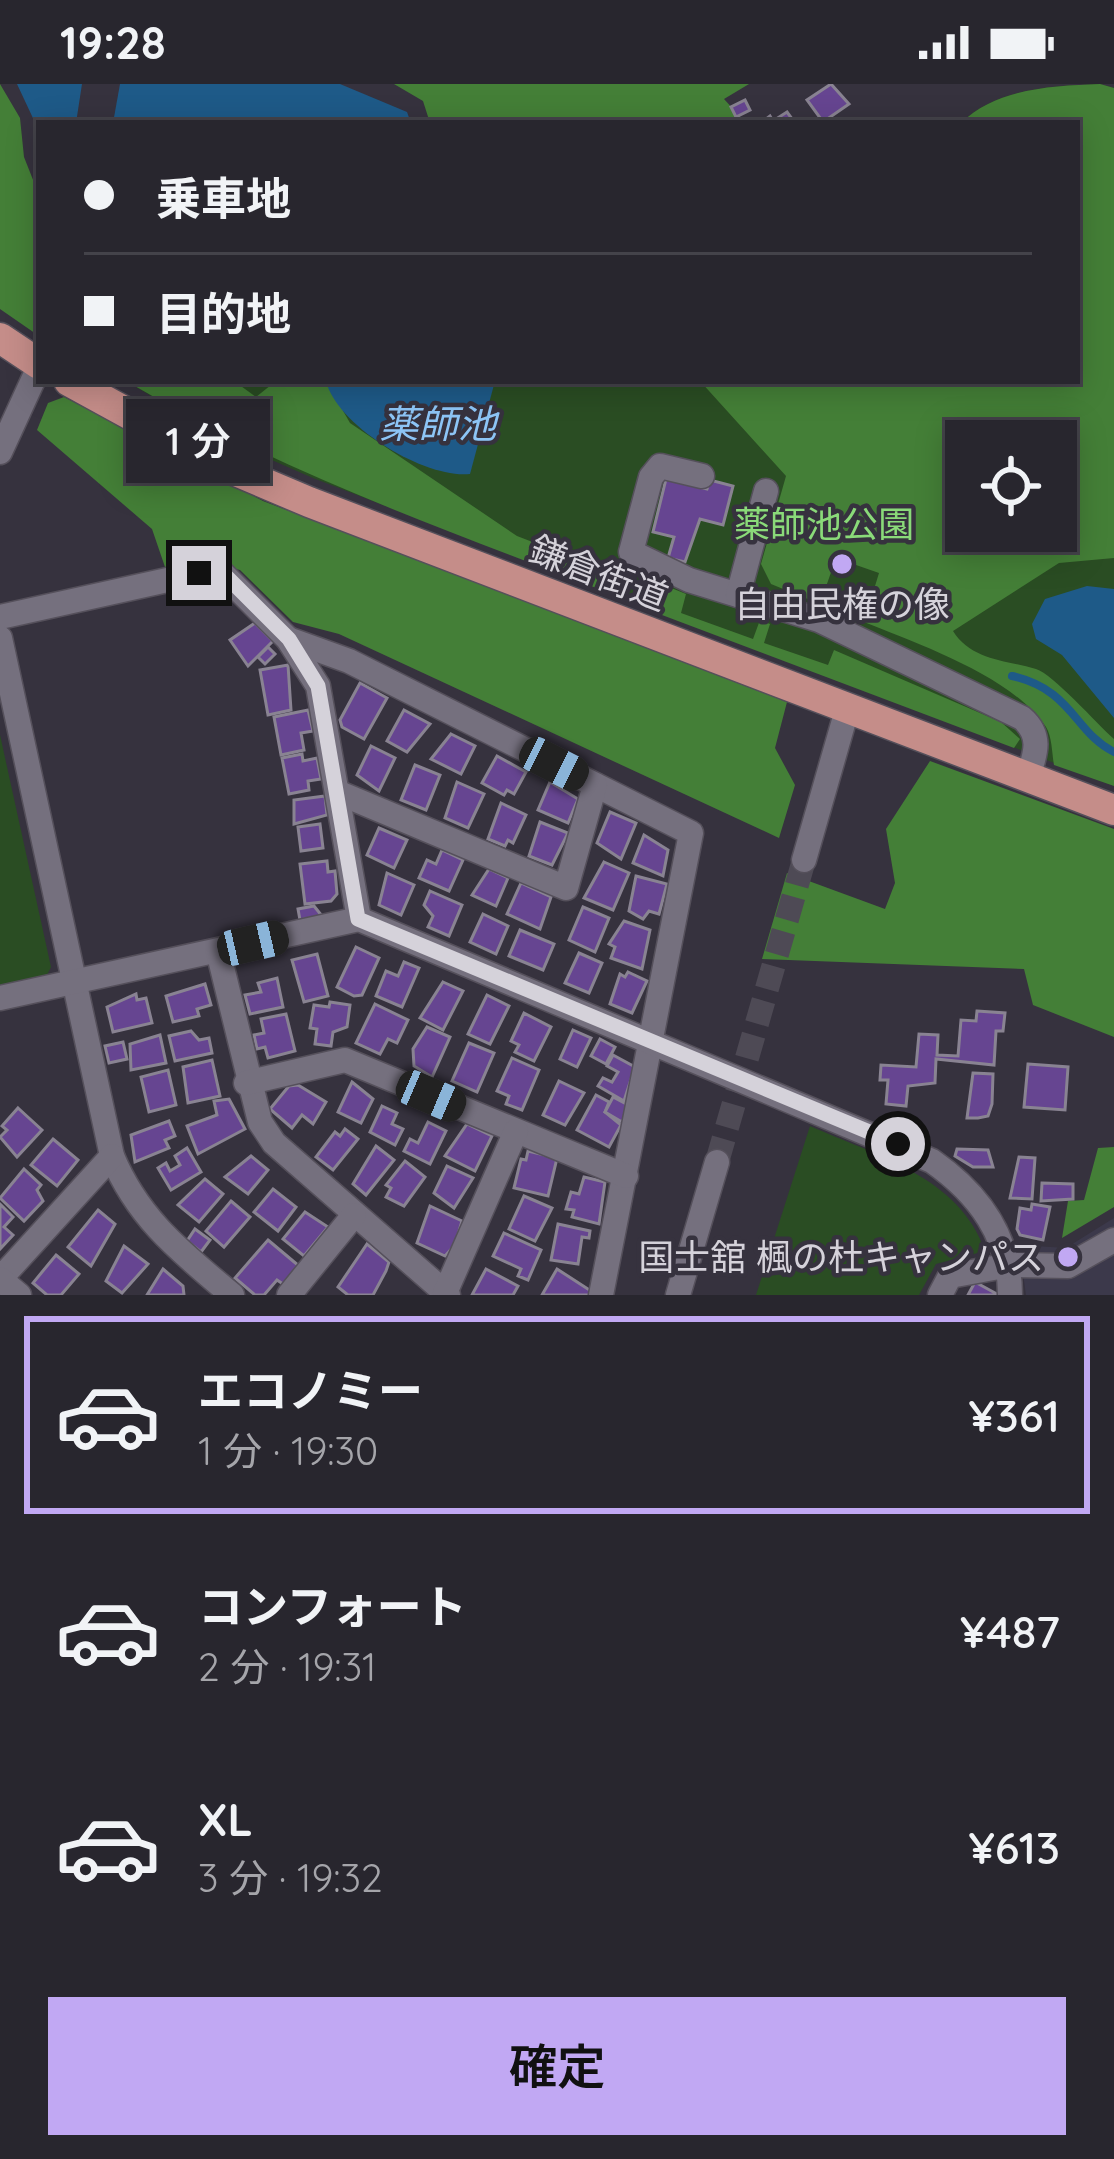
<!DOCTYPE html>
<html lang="ja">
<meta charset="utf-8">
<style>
body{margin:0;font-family:Quicksand,"Noto Sans JP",sans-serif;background:#302e36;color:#f1f3f6;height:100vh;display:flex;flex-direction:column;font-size:45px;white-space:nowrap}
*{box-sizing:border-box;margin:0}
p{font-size:39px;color:#a5a5aa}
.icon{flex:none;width:66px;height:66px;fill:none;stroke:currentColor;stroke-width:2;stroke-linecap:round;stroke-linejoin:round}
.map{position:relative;height:1211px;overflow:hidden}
.panel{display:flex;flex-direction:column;background:#28262e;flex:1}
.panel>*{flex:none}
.guide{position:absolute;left:36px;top:36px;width:1044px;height:264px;border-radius:0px;box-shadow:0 6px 30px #0003,0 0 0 3px #44434a;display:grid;align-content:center;height:264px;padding:0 48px;background:#28262e}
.controls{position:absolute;left:945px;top:336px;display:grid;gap:24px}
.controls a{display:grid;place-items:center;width:132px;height:132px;border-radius:0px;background:#28262e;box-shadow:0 6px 30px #0003,0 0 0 3px #44434a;font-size:60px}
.end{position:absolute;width:54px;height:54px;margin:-27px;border:15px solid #d5d2da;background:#111;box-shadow:0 0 0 6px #111}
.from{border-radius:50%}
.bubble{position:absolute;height:84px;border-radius:0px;background:#28262e;box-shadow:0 6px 30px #0003,0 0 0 3px #44434a;font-size:39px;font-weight:600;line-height:84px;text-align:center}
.car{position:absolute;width:36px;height:72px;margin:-36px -18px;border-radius:15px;box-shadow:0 0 9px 3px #0007;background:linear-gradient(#222 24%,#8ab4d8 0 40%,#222 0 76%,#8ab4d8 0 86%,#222 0)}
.guide b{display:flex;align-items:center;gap:42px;height:114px;font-size:45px}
.guide b+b{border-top:3px solid #44434a}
.guide i{width:30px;height:30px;background:#f1f3f6}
ul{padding:21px 0 0;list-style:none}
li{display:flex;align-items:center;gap:36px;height:198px;margin:0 24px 18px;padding:0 24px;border:6px solid transparent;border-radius:0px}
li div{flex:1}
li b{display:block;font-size:45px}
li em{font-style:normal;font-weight:600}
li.selected{border-color:#c1a8f3}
li>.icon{width:108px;height:108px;stroke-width:1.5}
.action{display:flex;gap:24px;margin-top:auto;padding:24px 48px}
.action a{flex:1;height:138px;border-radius:0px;background:#c1a8f3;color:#111;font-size:48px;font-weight:600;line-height:138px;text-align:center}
.status{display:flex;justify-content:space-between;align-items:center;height:84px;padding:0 60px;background:#28262e;direction:ltr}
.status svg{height:33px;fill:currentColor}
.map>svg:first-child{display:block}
</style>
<div class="status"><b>19:28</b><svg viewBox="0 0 49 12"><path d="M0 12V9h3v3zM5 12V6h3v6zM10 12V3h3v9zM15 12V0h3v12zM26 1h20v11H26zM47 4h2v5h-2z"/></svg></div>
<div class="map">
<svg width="1114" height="1211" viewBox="0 0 1114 1211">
<rect width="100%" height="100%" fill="#36323e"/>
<path fill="#3c394b" d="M1114 1134V1211H1026L1019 1161 1066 1164Z"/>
<g fill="#2a4d23" fill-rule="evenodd">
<path d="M1100 0 1114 4V702L313 394 226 356 126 297H1077V39H961C997 4 1052 2 1100 0ZM966 357H1056V447H966Z"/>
<path d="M0 651 51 883 47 891 0 902Z"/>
<path d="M810 1042C875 1071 960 1093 985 1167L936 1180 919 1211H756Z"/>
</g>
<g fill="#447f37" fill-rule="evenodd">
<path d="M0 0 20 34 24 73 39 111V252L0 225Z"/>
<path d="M394 0H749L724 15 746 39H430L423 17Z"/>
<path d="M1100 0 1114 4V474L1059 479 953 547C971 576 1005 576 1036 585 1053 590 1097 640 1114 655V702L1054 681C1052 670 1052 652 1046 643 1012 592 918 560 864 538L879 489 836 474 820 520 771 500 761 480 786 392 700 297H1077V39H961C997 4 1052 2 1100 0ZM966 357H1056V447H966Z"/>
<path d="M126 297H234L256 313 276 297H326L350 339 517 452 574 474 630 517C457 450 286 391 126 297Z"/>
<path d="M64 313 263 417 787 618 775 664 795 701 779 754 339 550 293 538 240 486 203 478 165 483 152 445 37 346 48 319Z"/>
<path d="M637 490 686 510 681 529 753 555 760 536 770 540 764 559 828 581 834 566 1001 638 1020 655 1014 664 662 531 657 510Z"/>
<path d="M930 677 1114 745V953L1033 921 1024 885 762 875 787 789 885 825 895 799 886 745Z"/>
<path d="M1114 1063V1123L1062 1154 1068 1117 1084 1116 1098 1064Z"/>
</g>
<g fill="#1e5a88">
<path d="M17 0H82L76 39H39V47Z"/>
<path d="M120 0H340L407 28 411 39H113Z"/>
<path d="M326 297H495L470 390C425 395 337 342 326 297Z"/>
<path d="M1087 502 1114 505V634L1062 571 1036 555 1032 540 1045 515Z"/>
</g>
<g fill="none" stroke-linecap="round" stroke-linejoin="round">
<path stroke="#1e5a88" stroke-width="8" d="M1012 592C1073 606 1074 648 1114 668"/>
</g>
<g fill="#664591" stroke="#898392" stroke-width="3">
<path d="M831 0 849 20 823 38 807 16Z"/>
<path d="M745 16 750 26 736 33 731 23Z"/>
<path d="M787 28 795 39H761L770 32 773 37Z"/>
<path d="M666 395 707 405 710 396 733 402 723 441 700 435 685 478 668 474 674 453 653 448Z"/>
<path d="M255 539 273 557 248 582 230 556Z"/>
<path d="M268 563 275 570 265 580 258 573Z"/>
<path d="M288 581 291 626 268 631 260 586Z"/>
<path d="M360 599 387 614 364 655 342 643 340 636Z"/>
<path d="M308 626 313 647 301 649 304 666 281 671 274 633Z"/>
<path d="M404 626 430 640 407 668 387 657Z"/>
<path d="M451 650 475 662 461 690 431 675Z"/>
<path d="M371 662 395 674 379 707 357 691Z"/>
<path d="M302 670 303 677 317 674 321 695 308 697 309 706 289 710 282 674Z"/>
<path d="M497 672 526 688 514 710 507 706 504 711 482 699Z"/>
<path d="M415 681 440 691 426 726 401 716Z"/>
<path d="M457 698 484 710 468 744 445 734Z"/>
<path d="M550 698 578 715 568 739 538 726Z"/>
<path d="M325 712 327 731 294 740V716Z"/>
<path d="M501 719 526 731 513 759 508 756 505 762 488 755Z"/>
<path d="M610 728 636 739 621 775 597 759Z"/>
<path d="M540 738 568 749 552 781 529 772Z"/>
<path d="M320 740 323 764 301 767 298 743Z"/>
<path d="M379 744 407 756 394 784 367 771Z"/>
<path d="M644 751 668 766 663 792 633 779Z"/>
<path d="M442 766 463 776 449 807 419 794 427 776 436 780Z"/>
<path d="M327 777 328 788 335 787 337 810 331 817 305 820 300 780Z"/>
<path d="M604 778 629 789 613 826 584 814Z"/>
<path d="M489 785 508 794 496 822 472 811Z"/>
<path d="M387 789 414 801 401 831 379 821Z"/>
<path d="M636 792 667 800 659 830 649 827 643 835 629 827Z"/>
<path d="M521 799 551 813 540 845 507 830Z"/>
<path d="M430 807 462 821 449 852 428 843 433 832 424 821Z"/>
<path d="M314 822 322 832 300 836 298 825Z"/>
<path d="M583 823 609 834 595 868 569 856Z"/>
<path d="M483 830 508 842 496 870 470 858Z"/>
<path d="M624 837 650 846 642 885 611 874 615 863 609 860Z"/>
<path d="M520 846 554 860 543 886 509 872Z"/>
<path d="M356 863 379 874 362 911 354 912 337 903Z"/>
<path d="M579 869 602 879 589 909 565 899Z"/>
<path d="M317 870 328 912 304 918 292 876Z"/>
<path d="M404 878 419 884 402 923 376 912 386 887 398 892Z"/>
<path d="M628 888 647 897 632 929 610 920 620 890 625 893Z"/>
<path d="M277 894 283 923 250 930 245 911 261 908 258 899Z"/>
<path d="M443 898 463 907 443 946 420 934Z"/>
<path d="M205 900 211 921 197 925 199 932 173 938 166 912Z"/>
<path d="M136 910 137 916 146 914 152 939 113 948 107 923Z"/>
<path d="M487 911 509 922 490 960 468 950Z"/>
<path d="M330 918 350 921 347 943 333 948 331 962 315 960 317 945 310 944 314 921 329 923Z"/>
<path d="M375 920 408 936 397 959 388 955 380 970 356 959Z"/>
<path d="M977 927 1005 929 1003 947H996L994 981 936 975 935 999 908 1002 906 1022 886 1020 888 996H880L881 981 916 983 919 950 938 951 937 971 958 972 961 936 976 937Z"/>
<path d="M524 929 551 943 534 977 515 968 519 961 511 957Z"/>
<path d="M286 930 295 967 268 974 265 963 257 965 254 951 264 949 261 935Z"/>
<path d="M427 943 450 953 432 993 414 982 413 965Z"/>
<path d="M573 946 591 954 577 983 560 975Z"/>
<path d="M191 947 199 956 209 954 212 969 175 977 169 952Z"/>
<path d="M160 951 166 979 131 986 130 960Z"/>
<path d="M600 955 615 963 606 980 591 972Z"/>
<path d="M123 958 127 975 109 979 105 962Z"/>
<path d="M469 959 494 969 477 1008 452 997Z"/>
<path d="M613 971 635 983 624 1017 598 1002 603 994 612 998 618 988 607 982Z"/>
<path d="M512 974 539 986 522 1026 506 1020 509 1012 497 1007Z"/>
<path d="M212 976 220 1012 188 1019 183 983Z"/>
<path d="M1028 980 1068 983 1065 1026 1024 1023Z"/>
<path d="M168 986 176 1021 149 1028 141 993Z"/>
<path d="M973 989 993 990 992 1020 988 1032 978 1034H967Z"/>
<path d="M559 997 584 1009 565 1041 543 1031Z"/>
<path d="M352 998 373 1015 361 1039 338 1028Z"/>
<path d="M298 1001 326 1018 313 1040 302 1031 292 1044 270 1025 289 1002Z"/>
<path d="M596 1011 609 1018 605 1028 621 1041 609 1063 577 1046Z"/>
<path d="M613 1013 630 1022 622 1038 605 1028Z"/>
<path d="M229 1015 245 1045 198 1070 187 1042 217 1031 214 1017Z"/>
<path d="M382 1022 397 1029 392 1040 403 1045 395 1061 370 1048Z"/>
<path d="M18 1024 42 1046 17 1073 0 1053 7 1046 2 1042Z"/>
<path d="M169 1037 175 1052 165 1056 169 1064 135 1078 131 1051Z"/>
<path d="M428 1038 446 1047 430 1080 404 1067 410 1055 418 1059Z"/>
<path d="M467 1040 492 1052 475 1087 445 1072Z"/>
<path d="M345 1045 358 1055 333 1086 316 1073 335 1048 340 1052Z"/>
<path d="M53 1055 78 1076 57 1102 31 1081Z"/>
<path d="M376 1062 394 1076 366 1111 353 1100Z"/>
<path d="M187 1064 201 1088 171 1106 158 1084 166 1079 170 1087 180 1081 175 1072Z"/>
<path d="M957 1065 988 1066 993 1083H973L955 1072Z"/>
<path d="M528 1067 557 1074 548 1112 514 1104 521 1075 526 1076Z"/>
<path d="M251 1072 268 1086 248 1110 225 1093Z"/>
<path d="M1019 1073 1035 1074 1032 1115 1010 1114Z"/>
<path d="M405 1077 425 1093 404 1122 386 1113 391 1104 386 1101Z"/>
<path d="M447 1082 473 1094 454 1124 434 1109Z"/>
<path d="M24 1085 41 1101 37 1106 43 1117 24 1137 0 1114Z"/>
<path d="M584 1093 605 1098 599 1140 572 1133 574 1126 566 1125 571 1108 579 1110Z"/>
<path d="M205 1095 223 1110 199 1138 178 1121Z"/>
<path d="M1042 1099 1073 1100V1115L1041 1117Z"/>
<path d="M273 1105 296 1123 278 1147 254 1128Z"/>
<path d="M524 1112 552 1124 535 1157 509 1145Z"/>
<path d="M231 1117 250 1133 224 1163 206 1147Z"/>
<path d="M0 1120 13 1133 4 1143 13 1151 0 1165Z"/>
<path d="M1032 1120 1050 1123 1043 1156 1020 1151 1017 1145 1020 1124 1031 1126Z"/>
<path d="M430 1122 462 1137 455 1161 445 1172 417 1159Z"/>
<path d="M98 1126 115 1140 91 1182 68 1163Z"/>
<path d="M305 1128 328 1143 304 1172 283 1155Z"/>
<path d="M558 1140 590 1147 589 1154 582 1153 578 1180 551 1176Z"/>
<path d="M195 1145 210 1156 201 1168 187 1157Z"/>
<path d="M504 1149 541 1166 528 1196 518 1192 521 1185 493 1172Z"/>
<path d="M268 1156 299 1182 283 1200 277 1196 264 1211H255L235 1194Z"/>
<path d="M367 1160 389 1178 386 1187 373 1211H348L338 1203Z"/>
<path d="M124 1162 148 1180 122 1209 106 1197Z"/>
<path d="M56 1171 79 1190 61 1211H47L33 1199Z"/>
<path d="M163 1185 183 1202 184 1211H147Z"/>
<path d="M486 1185 518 1202 513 1211H472Z"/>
<path d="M557 1185 591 1207 589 1211H542Z"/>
<path d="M975 1198 997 1210 996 1211H968Z"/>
</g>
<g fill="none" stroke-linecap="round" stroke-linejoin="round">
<path stroke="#4e4a55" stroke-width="24" stroke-dasharray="24 12" stroke-linecap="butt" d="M717 1078 804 776"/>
<defs>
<g id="minor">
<path d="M0 368 39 283"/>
<path d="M702 392 660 382 651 393 631 468 689 496 819 536 1022 634C1043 652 1035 671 1028 693"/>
<path d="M738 511 766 407"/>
<path d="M0 533 199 489 223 490 288 555 318 602 359 835"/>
<path d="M0 554 112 1072C138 1135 181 1168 232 1211"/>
<path d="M288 555 349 577 691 749 601 1211"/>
<path d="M337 708 566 804 595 701"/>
<path d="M804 776 847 626"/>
<path d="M218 867 260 1038 274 1059 448 1211"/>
<path d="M0 914 359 835 932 1077C979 1110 1010 1152 1010 1211"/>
<path d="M246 999 345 976 626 1092"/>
<path d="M0 1195 112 1072"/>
<path d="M0 1195 19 1211"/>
<path d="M445 1209 516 1047"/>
<path d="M289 1211 354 1131"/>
<path d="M678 1211 717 1078"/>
<path d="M940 1211 950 1192 1010 1181 1068 1182 1114 1156"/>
</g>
<g id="major">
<path d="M0 254 39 280"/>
<path d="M69 297 224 382 309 418 1114 726"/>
</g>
</defs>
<use href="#minor" stroke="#55505b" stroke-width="27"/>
<use href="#major" stroke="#55505b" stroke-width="33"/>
<use href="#minor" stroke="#75707e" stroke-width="24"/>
<use href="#major" stroke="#c58d89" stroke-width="30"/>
</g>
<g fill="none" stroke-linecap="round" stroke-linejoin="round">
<path stroke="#d5d2da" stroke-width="15" d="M199 489 224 490 289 555 318 602 358 835 898 1060"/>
</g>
<g fill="#c1a8f3" stroke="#36323e" stroke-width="4.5">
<circle cx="842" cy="480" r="12"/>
<circle cx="1068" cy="1173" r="12"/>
</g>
<g text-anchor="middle" stroke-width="9" stroke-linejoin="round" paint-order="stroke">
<g font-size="36" fill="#8ada79" stroke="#36323e">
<text x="824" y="453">薬師池公園</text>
</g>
<g font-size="36" fill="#d5d2da" stroke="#36323e">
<text transform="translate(599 489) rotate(21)" y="13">鎌倉街道</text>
</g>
<g font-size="36" fill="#d5d2da" stroke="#36323e">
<text x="842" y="533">自由民権の像</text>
<text x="1044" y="1186" text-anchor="end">国士舘 楓の杜キャンパス</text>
</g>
<g font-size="39" font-style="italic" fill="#8dc5f6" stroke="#36323e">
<text x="438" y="354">薬師池</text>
</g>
</g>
</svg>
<div class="controls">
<a><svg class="icon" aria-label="locate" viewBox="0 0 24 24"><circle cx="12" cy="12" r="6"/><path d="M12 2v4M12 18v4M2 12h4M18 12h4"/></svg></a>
</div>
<i class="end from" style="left:898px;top:1060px"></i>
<i class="end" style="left:199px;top:489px"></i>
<div class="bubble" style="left:126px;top:315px;width:144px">1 分</div>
<i class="car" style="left:554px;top:680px;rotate:117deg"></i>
<i class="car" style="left:253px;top:859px;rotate:77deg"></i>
<i class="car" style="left:431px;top:1012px;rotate:113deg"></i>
<div class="guide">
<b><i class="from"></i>乗車地</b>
<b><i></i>目的地</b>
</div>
</div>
<section class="panel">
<ul>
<li class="selected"><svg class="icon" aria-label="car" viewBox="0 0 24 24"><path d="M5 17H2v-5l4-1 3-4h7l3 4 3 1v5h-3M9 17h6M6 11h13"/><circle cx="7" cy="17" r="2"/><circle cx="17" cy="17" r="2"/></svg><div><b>エコノミー</b><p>1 分 · 19:30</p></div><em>¥361</em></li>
<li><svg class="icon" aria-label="car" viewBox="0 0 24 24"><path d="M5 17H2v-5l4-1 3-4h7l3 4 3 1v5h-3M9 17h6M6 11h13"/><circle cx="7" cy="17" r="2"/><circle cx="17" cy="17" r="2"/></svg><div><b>コンフォート</b><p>2 分 · 19:31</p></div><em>¥487</em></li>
<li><svg class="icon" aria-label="car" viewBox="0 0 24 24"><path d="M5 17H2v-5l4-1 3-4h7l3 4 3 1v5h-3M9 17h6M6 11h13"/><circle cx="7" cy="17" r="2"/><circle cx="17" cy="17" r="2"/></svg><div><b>XL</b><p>3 分 · 19:32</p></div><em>¥613</em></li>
</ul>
<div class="action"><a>確定</a></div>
</section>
